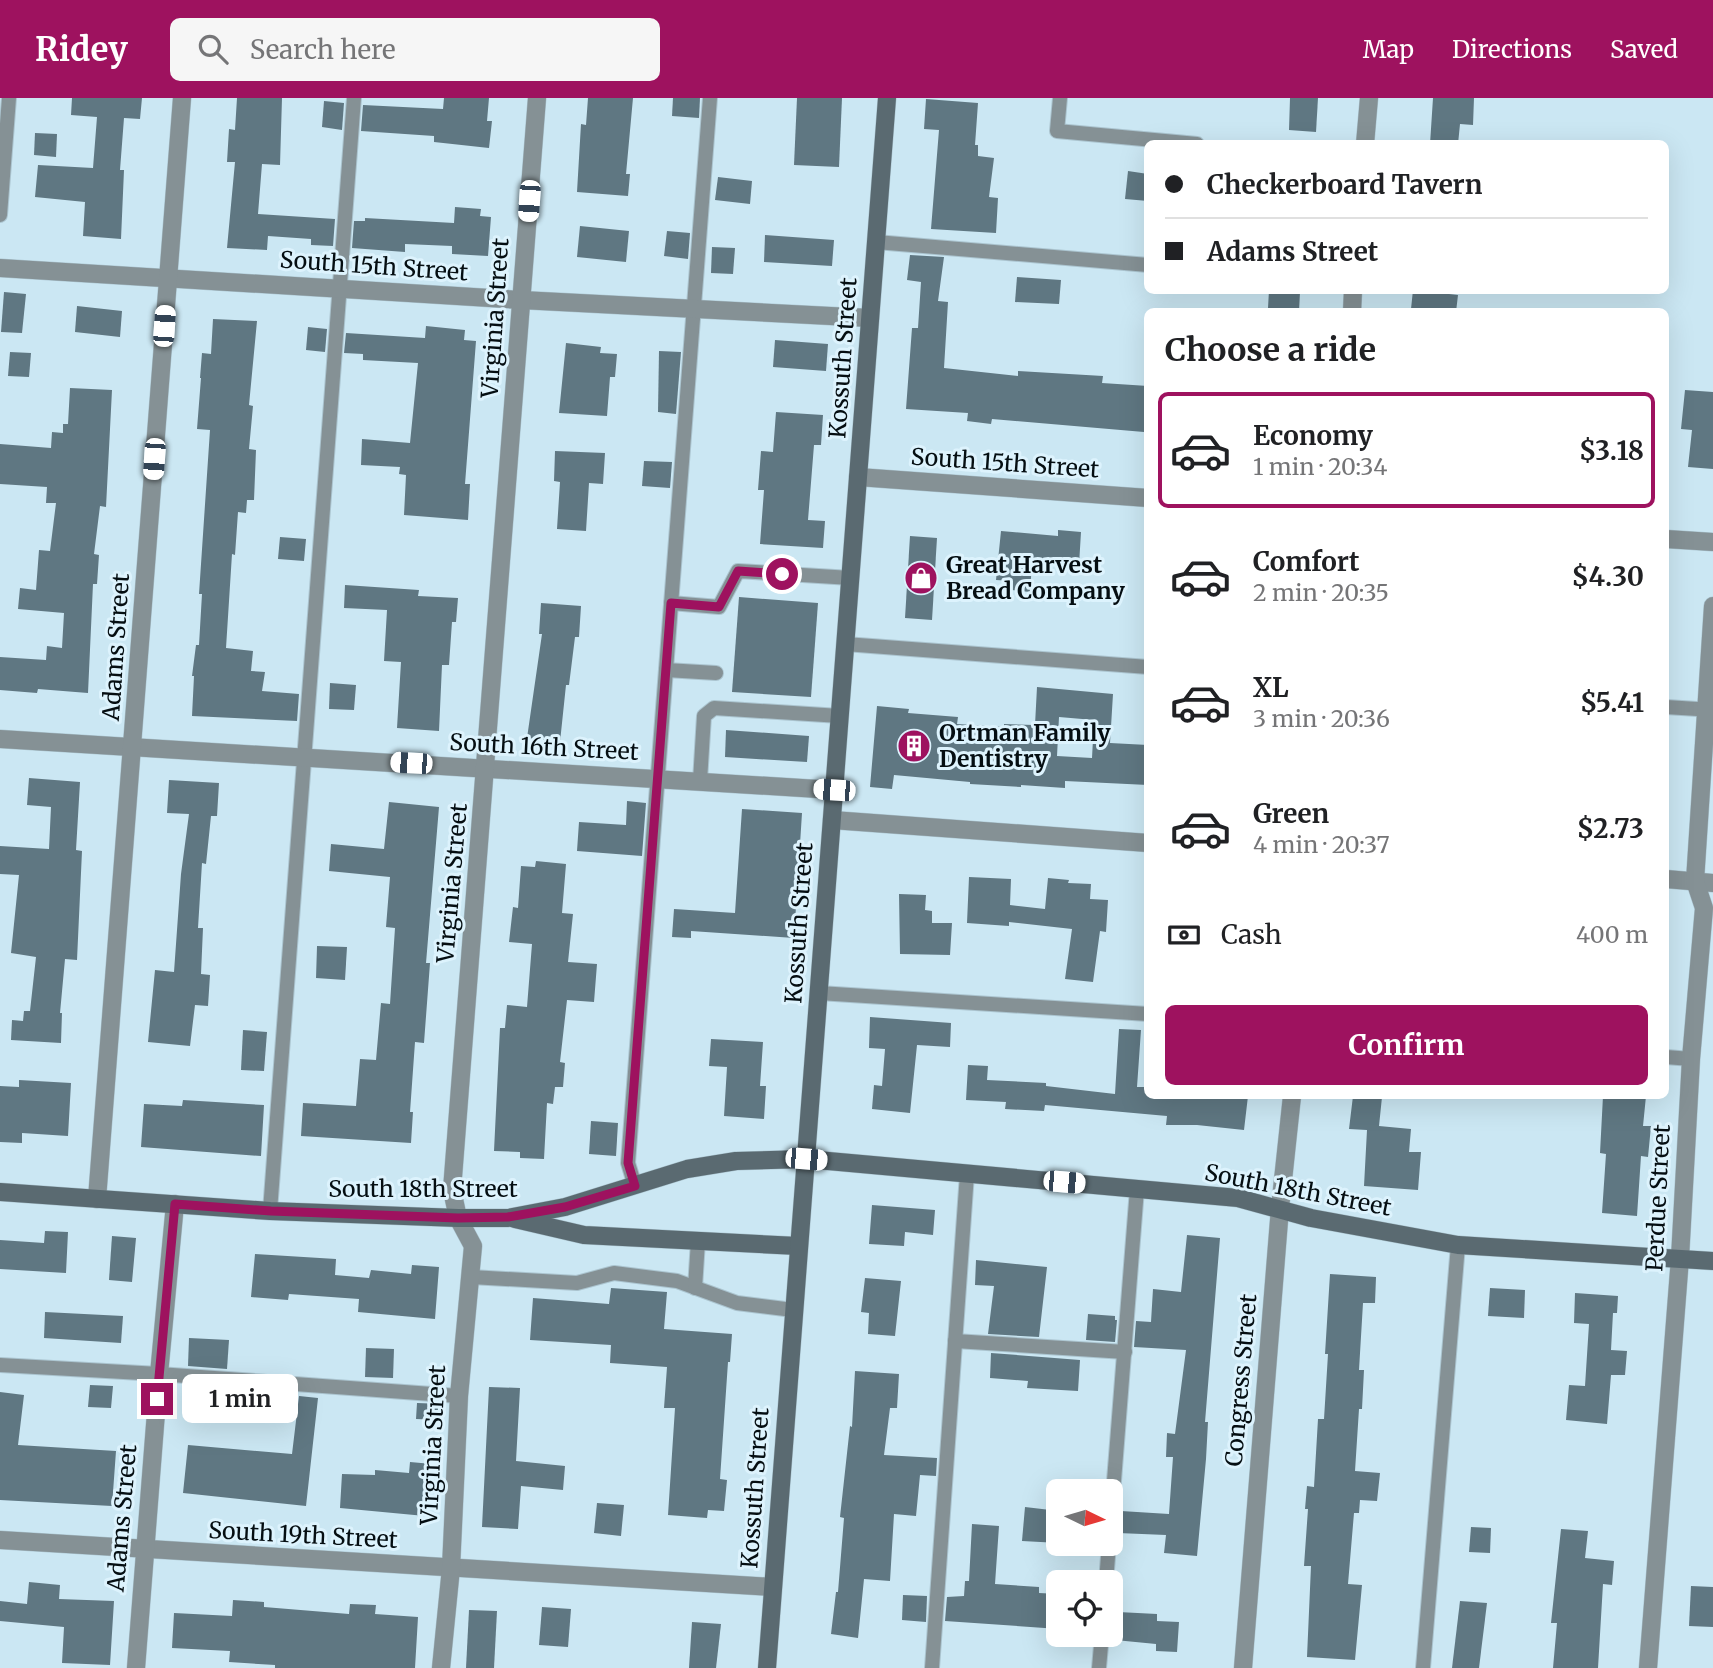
<!DOCTYPE html>
<meta charset="utf-8">
<style>
body{margin:0;font-family:Merriweather,serif;background:#f6f6f6;color:#202124;height:100vh;display:flex;flex-direction:column;font-size:26px;white-space:nowrap}
*{box-sizing:border-box;margin:0}
p{font-size:23px;color:#757577}
.icon{flex:none;width:38px;height:38px;fill:none;stroke:currentColor;stroke-width:2;stroke-linecap:round;stroke-linejoin:round}
.map{position:relative;flex:1;overflow:hidden}
.details{position:absolute;left:1144px;top:210px;width:525px;height:791px;display:flex;flex-direction:column;background:#fff;border-radius:10px;box-shadow:0 7px 28px #0002}
.details>*{flex:none}
.banner{position:absolute;left:1144px;top:42px;width:525px;height:154px;border-radius:10px;box-shadow:0 7px 28px #0002;display:grid;align-content:center;height:154px;padding:0 21px;background:#fff}
.needle{width:46px;rotate:95deg}
.controls{position:absolute;left:1046px;top:1381px;display:grid;gap:14px}
.controls a{display:grid;place-items:center;width:77px;height:77px;border-radius:10px;background:#fff;box-shadow:0 7px 28px #0002;font-size:35px}
.end{position:absolute;width:32px;height:32px;margin:-16px;border:9px solid #9e125f;background:#fff;box-shadow:0 0 0 4px #fff}
.from{border-radius:50%}
.bubble{position:absolute;height:49px;border-radius:10px;background:#fff;box-shadow:0 7px 28px #0002;font-size:23px;font-weight:700;line-height:49px;text-align:center}
.car{position:absolute;width:21px;height:42px;margin:-21px -10px;border-radius:9px;box-shadow:0 0 5px 2px #0007;background:linear-gradient(#fff 24%,#345 0 40%,#fff 0 76%,#345 0 86%,#fff 0)}
.banner b{display:flex;align-items:center;gap:24px;height:66px;font-size:26px}
.banner b+b{border-top:2px solid #e0e0e0}
.banner i{width:18px;height:18px;background:#202124}
ul{padding:0;list-style:none}
li{display:flex;align-items:center;gap:21px;height:116px;margin:0 14px 10px;padding:0 7px;border:4px solid transparent;border-radius:10px}
li div{flex:1}
li b{display:block;font-size:26px}
li em{font-style:normal;font-weight:700}
li.current{border-color:#9e125f}
li>.icon{width:63px;height:63px;stroke-width:1.5}
h2{padding:0 21px;font-size:32px;line-height:84px}
.pay{display:flex;align-items:center;gap:18px;height:77px;padding:0 21px;font-size:26px}
.pay p{margin-inline-start:auto}
.button{display:flex;gap:14px;margin-top:auto;padding:14px 21px}
.button a{flex:1;height:80px;border-radius:10px;background:#9e125f;color:#fff;font-size:28px;font-weight:700;line-height:80px;text-align:center}
header{display:flex;align-items:center;gap:42px;box-sizing:border-box;height:98px;padding:0 35px;background:#9e125f;color:#fff}
header strong{font-size:33px}
nav{display:flex;gap:38px;margin-inline-start:auto;font-size:24px}
.search{width:490px;height:63px;background:#f6f6f6;display:flex;align-items:center;gap:18px;box-sizing:border-box;padding:0 24px;border-radius:10px;color:#757577;font-size:26px}
.map>svg:first-child{display:block}
</style>
<header>
<strong>Ridey</strong>
<div class="search"><svg class="icon" aria-label="search" viewBox="0 0 24 24"><circle cx="10" cy="10" r="6"/><path d="M15 15l6 6"/></svg>Search here</div>
<nav><a>Map</a><a>Directions</a><a>Saved</a></nav>
</header>
<div class="map">
<svg width="1713" height="1570" viewBox="0 0 1713 1570">
<rect width="100%" height="100%" fill="#cbe7f3"/>
<g fill="#5f7782" fill-rule="evenodd">
<path d="M72 0H142L140 21 124 20 120 72H124L121 141 83 138 85 104 35 99 38 67 93 70 97 19 71 17Z"/>
<path d="M237 0H282L280 67 262 66 258 116 335 121 333 148 311 147V141L268 138 267 152 227 150 235 64H227L229 31 235 32Z"/>
<path d="M444 0H489L487 23H492L489 50 434 44V38L361 33 363 7 443 11Z"/>
<path d="M588 0H633L626 76H630L628 98 577 94 581 26 586 27Z"/>
<path d="M673 0H700L699 20 672 18Z"/>
<path d="M797 0H842L839 69 794 67Z"/>
<path d="M1290 0H1318L1316 34 1289 32Z"/>
<path d="M1433 0H1474L1473 27 1460 26 1458 46H1430Z"/>
<path d="M926 1 978 5 975 47H978V58L994 60 989 99 998 100 996 135 931 131 939 32 924 31Z"/>
<path d="M324 3 344 5 342 32 322 29Z"/>
<path d="M35 35 57 36 56 59 34 57Z"/>
<path d="M1128 73 1148 76V103L1125 101Z"/>
<path d="M718 79 752 83 750 106 715 102Z"/>
<path d="M455 109 481 111 480 118 491 119 488 158 452 156V148L405 146V154L352 150 354 123H365V120L454 125Z"/>
<path d="M580 128 629 133 626 164 577 159Z"/>
<path d="M667 133 690 135 688 161 664 158Z"/>
<path d="M765 137 834 142 832 168 764 164Z"/>
<path d="M712 149 735 150 733 176 711 175Z"/>
<path d="M910 157 944 159 938 203 948 204 944 270 1018 278V273L1103 278 1102 285 1148 288 1144 334 992 321 991 326 967 323 968 315 906 311 912 230H918L921 184 907 182Z"/>
<path d="M1017 179 1061 182 1059 206 1015 204Z"/>
<path d="M1269 192 1300 194 1299 214H1278V211L1268 210Z"/>
<path d="M1413 192 1458 197 1456 214H1417V212L1411 211Z"/>
<path d="M4 194 26 196 22 235 1 234Z"/>
<path d="M77 208 122 213 120 239 75 234Z"/>
<path d="M213 221 257 223 249 307 253 308 249 351 256 352 254 402H247L246 415 238 414 235 457 232 456 226 550 253 553 251 573 265 574 262 593 299 596 297 623 192 618 194 578H192L196 547H199L202 496H199L210 332 197 331 201 280H200L202 255 211 256Z"/>
<path d="M426 228 465 232 464 242 476 243 465 386H470L468 422 404 417 406 377 399 376 400 369 361 367 362 341 410 345 418 265 363 262V256L344 255 346 235 425 240Z"/>
<path d="M308 229 327 231 325 254 306 252Z"/>
<path d="M775 242 828 246 826 273 773 269Z"/>
<path d="M566 245 601 249 600 255 617 256 615 279H610L607 318 559 315Z"/>
<path d="M659 253 681 254 676 316 658 314Z"/>
<path d="M10 254 31 255 29 279 8 278Z"/>
<path d="M70 290 112 292 106 409 100 408 94 456 99 457 97 486H93L88 595 38 591 37 595 0 592V559L46 562 47 548 62 550 64 515 18 511 20 490 36 492 39 452 50 453 56 405H46L47 389 0 386V346L51 350 52 334 63 335V326H68Z"/>
<path d="M1685 292 1713 294V371L1688 369 1692 332 1681 331Z"/>
<path d="M776 314 823 317 821 347H814L808 422 825 423 823 450 760 446 764 392H758L761 353 773 354Z"/>
<path d="M555 353 605 355 603 386 589 385 586 433 557 431 560 384 554 383Z"/>
<path d="M644 363 672 364 670 390 642 388Z"/>
<path d="M1058 432 1081 434 1079 467 1032 465 1030 494 1012 492 1013 483 996 482 1001 433 1058 438Z"/>
<path d="M910 438 937 440 932 522 905 520Z"/>
<path d="M280 439 306 441 304 463 278 461Z"/>
<path d="M345 487 419 492 418 498 458 500 456 524H452L449 567H442L439 633 397 630 401 564 384 563 387 512 344 510Z"/>
<path d="M739 499 818 505 811 599 732 594Z"/>
<path d="M541 505 581 508 579 539H575L569 587H566L560 644 527 640 542 536H539Z"/>
<path d="M330 585 356 587 354 612 329 611Z"/>
<path d="M1037 589 1113 596 1110 645 1148 647V687L1065 683V690L1021 687V689L970 686V684L894 677 892 691 870 689 877 608 909 611 908 615 958 619 957 626 1004 629V626L1035 627ZM1059 619 1094 622 1092 660 1057 658Z"/>
<path d="M726 632 809 638 807 664 725 659Z"/>
<path d="M29 680 80 684 76 752 82 753 77 862 65 861 60 915H62L61 945 11 942 12 922 23 923 24 913H30L36 859 11 855 19 777 0 776V748L49 751 51 709 27 707Z"/>
<path d="M169 682 219 685 217 718H211L206 766 202 765 198 830H203L201 876 210 877 208 908 195 907 190 948 148 944 155 872 174 874 181 776 189 716 167 715Z"/>
<path d="M627 703 646 705 642 758 577 753 579 724 626 727Z"/>
<path d="M389 704 439 709 426 865H430L424 945 415 944 410 1014H413L411 1045 301 1038 303 1005 356 1008 360 961 376 962 381 905 390 906 395 830 386 829 390 779 329 773 331 746 384 751Z"/>
<path d="M742 711 802 715 794 840 691 833V840L672 839 674 811 735 815Z"/>
<path d="M536 763 566 766 562 815 573 816 568 864 597 866 594 904 567 902 560 964 565 965 563 989H555L553 1006 547 1005 544 1061 520 1060V1054L494 1053 500 930H505L507 907 527 909 532 846 509 844 513 809 518 810 521 768 535 769Z"/>
<path d="M969 779 1011 781 1010 807 1045 811 1048 780 1069 782 1068 785 1091 786 1090 801 1108 802 1106 834 1100 833 1093 884 1065 881 1072 831 1009 824V828L967 825Z"/>
<path d="M899 796 926 797 925 812 932 813V825H952L950 857 900 856Z"/>
<path d="M317 848 347 849 345 882 316 880Z"/>
<path d="M870 919 951 925 950 949 917 947 910 1015 872 1011 874 987 882 988 885 951 869 950Z"/>
<path d="M1119 931 1141 932 1137 989H1148V998H1248L1244 1032 1197 1027H1166L1167 1018 1045 1007 1044 1013 1005 1011 1006 1004 966 1002 968 967 988 968 987 982 1046 985V988L1115 996Z"/>
<path d="M243 932 267 934 264 973 241 972Z"/>
<path d="M711 941 763 944 760 988H766L764 1021 724 1018 727 969 709 968Z"/>
<path d="M19 982 71 985 68 1038 22 1035V1045L0 1044V988L19 989Z"/>
<path d="M1353 998 1382 999 1379 1028 1411 1031 1409 1054H1421L1418 1092 1364 1088 1367 1032 1349 1031Z"/>
<path d="M1603 998H1646L1643 1028H1651L1648 1059 1641 1058 1637 1118 1602 1115 1606 1056 1600 1055Z"/>
<path d="M183 1002 264 1007 261 1058 141 1049 144 1006 182 1008Z"/>
<path d="M591 1023 618 1025 616 1058 589 1056Z"/>
<path d="M872 1107 935 1112 933 1137 905 1134 904 1148 869 1146Z"/>
<path d="M45 1133 68 1134 66 1175 0 1171V1142L44 1145Z"/>
<path d="M1187 1137 1220 1140 1205 1324H1208L1206 1361 1197 1458 1164 1455 1166 1437 1118 1435 1121 1413 1169 1416 1173 1359H1166L1167 1335 1175 1336 1186 1252 1134 1249 1136 1223 1151 1224 1153 1191 1181 1194Z"/>
<path d="M112 1138 136 1140 132 1184 109 1182Z"/>
<path d="M255 1156 336 1161 335 1177 369 1180 371 1172 411 1176 412 1167 439 1169 435 1221 358 1214 359 1201 289 1196 288 1202 251 1199Z"/>
<path d="M976 1162 1047 1169 1039 1239 988 1236 994 1188 975 1187Z"/>
<path d="M1330 1176 1376 1179 1375 1205H1363L1359 1272H1364L1362 1311H1359L1355 1373 1380 1375 1377 1403 1360 1402 1359 1415H1354L1348 1486 1362 1487 1355 1562 1307 1559 1311 1468H1304L1308 1411H1305L1307 1388 1314 1389 1318 1321H1324L1328 1256H1325Z"/>
<path d="M865 1180 901 1183 895 1238 868 1236 869 1215 861 1214Z"/>
<path d="M611 1190 667 1194 664 1231 732 1236 730 1264H728L720 1381 727 1382 724 1413 708 1412 707 1420 668 1417 675 1310H664L667 1269 610 1265 611 1247 530 1242 533 1200 609 1206Z"/>
<path d="M1490 1190 1525 1192 1524 1220 1488 1218Z"/>
<path d="M1575 1195 1618 1198 1617 1215H1613L1611 1252 1627 1253 1625 1277H1611L1607 1326 1566 1322 1569 1287 1585 1288 1589 1226 1574 1225Z"/>
<path d="M45 1214 123 1218 121 1245 44 1240Z"/>
<path d="M1088 1216 1115 1218V1222H1117L1115 1244 1086 1242Z"/>
<path d="M189 1240 229 1242 227 1271 188 1268Z"/>
<path d="M366 1250 394 1251 393 1280 365 1279Z"/>
<path d="M991 1255 1080 1262 1078 1293 1027 1290 1028 1283 990 1280Z"/>
<path d="M855 1273 899 1276 897 1310H890L884 1357 937 1360 936 1378 920 1377 916 1418 894 1416 890 1483 864 1481 858 1540 831 1536 836 1494H838L844 1420 840 1419 850 1328 852 1329Z"/>
<path d="M90 1287 113 1288 111 1310 88 1309Z"/>
<path d="M186 1288 216 1290 215 1315 185 1313Z"/>
<path d="M489 1289 520 1290 516 1363 565 1368 563 1392 521 1388 518 1431 482 1429Z"/>
<path d="M0 1294 24 1297 18 1347 116 1353 112 1408 0 1402Z"/>
<path d="M299 1298 318 1300 306 1408 183 1395 188 1347 292 1356Z"/>
<path d="M417 1305 443 1306 442 1322 416 1321Z"/>
<path d="M410 1364 432 1366 430 1402H426L425 1418 340 1410 342 1376 375 1377V1372L409 1375Z"/>
<path d="M597 1405 624 1407 621 1438 594 1435Z"/>
<path d="M1025 1409 1059 1413V1445L1022 1443Z"/>
<path d="M972 1426 999 1428 995 1486 1039 1489V1495L1059 1496V1531L945 1523 947 1499 964 1498 965 1483H969Z"/>
<path d="M1471 1429 1491 1430 1490 1455 1469 1454Z"/>
<path d="M1561 1431 1588 1433 1585 1460 1614 1463 1612 1487 1603 1486 1598 1570H1553L1557 1525H1551Z"/>
<path d="M29 1484 60 1487 59 1501 114 1503 110 1567 62 1565 64 1529 0 1523V1503L27 1506Z"/>
<path d="M1691 1488 1713 1489V1529L1689 1528Z"/>
<path d="M903 1497 927 1498 926 1524 902 1522Z"/>
<path d="M233 1502 264 1504V1509L349 1516 350 1506 376 1507 375 1516 418 1519 415 1570H275V1567L229 1564 230 1553 172 1550 174 1515 232 1518Z"/>
<path d="M1460 1503 1487 1505 1479 1570H1452Z"/>
<path d="M542 1509 571 1511 568 1549 539 1547Z"/>
<path d="M469 1512 497 1513 494 1570H466Z"/>
<path d="M1118 1514 1157 1516V1523L1179 1524 1177 1554 1156 1553V1546L1115 1542Z"/>
<path d="M692 1524 721 1526 716 1570H689Z"/>
</g>
<g fill="none" stroke-linecap="round" stroke-linejoin="round">
<defs>
<g id="lane">
<path d="M1060 0 1057 33 1197 46"/>
<path d="M0 117 9 0"/>
<path d="M876 144 1148 167"/>
<path d="M671 505 719 509 738 473 851 480"/>
<path d="M845 546 1148 569"/>
<path d="M666 572 716 575"/>
<path d="M1666 609 1713 612"/>
<path d="M700 683 704 618 714 610 840 618"/>
<path d="M819 895 1148 916"/>
<path d="M1666 959 1691 961"/>
<path d="M635 1088 628 1065 710 0"/>
<path d="M270 1113 354 0"/>
<path d="M471 1179 577 1185 614 1175 677 1183 737 1205 793 1212"/>
<path d="M695 1190 698 1143"/>
<path d="M955 1243 1125 1254"/>
<path d="M0 1267 159 1276 459 1298"/>
<path d="M1111 1421 1137 1091"/>
<path d="M1106 1484 1109 1446"/>
<path d="M932 1570 967 1076"/>
<path d="M1099 1570 1102 1536"/>
<path d="M1423 1570 1458 1147"/>
</g>
<g id="street">
<path d="M1365 46 1369 0"/>
<path d="M0 170 521 202 870 220"/>
<path d="M1352 214 1353 192"/>
<path d="M858 379 1148 400"/>
<path d="M1666 441 1713 444"/>
<path d="M0 641 834 692"/>
<path d="M832 722 1148 745"/>
<path d="M1666 781 1713 785"/>
<path d="M97 1101 182 0"/>
<path d="M0 1442 772 1489"/>
<path d="M136 1570 159 1276 175 1106"/>
<path d="M441 1570 451 1470 459 1298 473 1148 458 1120 452 1092 537 0"/>
<path d="M1243 1570 1280 1110 1292 998"/>
<path d="M1648 1570 1680 1160 1691 961 1704 810 1695 783 1713 508"/>
</g>
<g id="secondary">
<path d="M0 1094 270 1113 458 1120H508L565 1109 687 1071 736 1063 806 1061 1238 1100 1311 1120 1458 1147 1713 1163"/>
<path d="M515 1121 584 1137 798 1148"/>
<path d="M767 1570 887 0"/>
</g>
</defs>
<use href="#lane" stroke="#abc4cf" stroke-width="16"/>
<use href="#street" stroke="#abc4cf" stroke-width="19"/>
<use href="#secondary" stroke="#abc4cf" stroke-width="19"/>
<use href="#lane" stroke="#859195" stroke-width="14"/>
<use href="#street" stroke="#859195" stroke-width="18"/>
<use href="#secondary" stroke="#5a6a71" stroke-width="18"/>
</g>
<g fill="none" stroke-linecap="round" stroke-linejoin="round">
<path stroke="#9e125f" stroke-width="9" d="M157 1301 175 1106 271 1113 458 1120 508 1119 565 1109 635 1088 628 1065 671 505 719 509 738 473 782 476"/>
</g>
<defs>
<symbol id="shop-disc" viewBox="-11 -11 22 22"><circle r="9.5" fill="#9e125f" stroke="#ddf3fd"/><path d="M-5-2.5h2.3a2.7 3.5 0 0 1 5.4 0H5L5.5 6h-11ZM-1.5-2.5h3a1.5 2.3 0 0 0-3 0Z" fill="#fff"/></symbol>
<symbol id="building-disc" viewBox="-11 -11 22 22"><circle r="9.5" fill="#9e125f" stroke="#ddf3fd"/><path d="M-4-6H4V6H1V3H-1V6H-4ZM-2.5-4.3h1.7v1.8h-1.7ZM.8-4.3h1.7v1.8H.8ZM-2.5-1h1.7V.8h-1.7ZM.8-1h1.7V.8H.8Z" fill="#fff"/></symbol>
</defs>
<g fill-rule="evenodd">
<use href="#shop-disc" x="902" y="461" width="38" height="38"/>
<use href="#building-disc" x="895" y="629" width="38" height="38"/>
</g>
<g text-anchor="middle" stroke-width="6" stroke-linejoin="round" paint-order="stroke">
<g font-size="23" fill="#050e12" stroke="#ddf3fd">
<text transform="translate(374 168) rotate(4)" y="8">South 15th Street</text>
<text transform="translate(495 220) rotate(-86)" y="8">Virginia Street</text>
<text transform="translate(843 260) rotate(-86)" y="8">Kossuth Street</text>
<text transform="translate(1005 365) rotate(4)" y="8">South 15th Street</text>
<text transform="translate(116 549) rotate(-86)" y="8">Adams Street</text>
<text transform="translate(544 649) rotate(3)" y="8">South 16th Street</text>
<text transform="translate(452 785) rotate(-85)" y="8">Virginia Street</text>
<text transform="translate(799 825) rotate(-86)" y="8">Kossuth Street</text>
<text x="423" y="1099">South 18th Street</text>
<text transform="translate(1298 1092) rotate(11)" y="8">South 18th Street</text>
<text transform="translate(1658 1100) rotate(-87)" y="8">Perdue Street</text>
<text transform="translate(1241 1282) rotate(-85)" y="8">Congress Street</text>
<text transform="translate(433 1347) rotate(-87)" y="8">Virginia Street</text>
<text transform="translate(755 1390) rotate(-86)" y="8">Kossuth Street</text>
<text transform="translate(122 1420) rotate(-85)" y="8">Adams Street</text>
<text transform="translate(303 1437) rotate(3)" y="8">South 19th Street</text>
</g>
<g font-size="23" font-weight="bold" fill="#050e12" stroke="#ddf3fd" text-anchor="start">
<text x="946" y="475">Great Harvest<tspan x="946" dy="26">Bread Company</tspan></text>
<text x="939" y="643">Ortman Family<tspan x="939" dy="26">Dentistry</tspan></text>
</g>
</g>
</svg>
<div class="controls">
<a><svg class="needle" viewBox="-14 -14 28 28"><path d="M0-13l5 13h-10z" fill="#e53935"/><path d="M0 13l5-13h-10z" fill="#757577"/></svg></a>
<a><svg class="icon" aria-label="locate" viewBox="0 0 24 24"><circle cx="12" cy="12" r="6"/><path d="M12 2v4M12 18v4M2 12h4M18 12h4"/></svg></a>
</div>
<i class="end from" style="left:782px;top:476px"></i>
<i class="end" style="left:157px;top:1301px"></i>
<div class="bubble" style="left:182px;top:1276px;width:116px">1 min</div>
<i class="car" style="left:529px;top:103px;rotate:184deg"></i>
<i class="car" style="left:164px;top:228px;rotate:4deg"></i>
<i class="car" style="left:154px;top:361px;rotate:184deg"></i>
<i class="car" style="left:411px;top:665px;rotate:273deg"></i>
<i class="car" style="left:834px;top:692px;rotate:274deg"></i>
<i class="car" style="left:806px;top:1061px;rotate:95deg"></i>
<i class="car" style="left:1064px;top:1084px;rotate:95deg"></i>
<div class="banner">
<b><i class="from"></i>Checkerboard Tavern</b>
<b><i></i>Adams Street</b>
</div>
<section class="details">
<h2>Choose a ride</h2>
<ul>
<li class="current"><svg class="icon" aria-label="car" viewBox="0 0 24 24"><path d="M5 17H2v-5l4-1 3-4h7l3 4 3 1v5h-3M9 17h6M6 11h13"/><circle cx="7" cy="17" r="2"/><circle cx="17" cy="17" r="2"/></svg><div><b>Economy</b><p>1 min · 20:34</p></div><em>$3.18</em></li>
<li><svg class="icon" aria-label="car" viewBox="0 0 24 24"><path d="M5 17H2v-5l4-1 3-4h7l3 4 3 1v5h-3M9 17h6M6 11h13"/><circle cx="7" cy="17" r="2"/><circle cx="17" cy="17" r="2"/></svg><div><b>Comfort</b><p>2 min · 20:35</p></div><em>$4.30</em></li>
<li><svg class="icon" aria-label="car" viewBox="0 0 24 24"><path d="M5 17H2v-5l4-1 3-4h7l3 4 3 1v5h-3M9 17h6M6 11h13"/><circle cx="7" cy="17" r="2"/><circle cx="17" cy="17" r="2"/></svg><div><b>XL</b><p>3 min · 20:36</p></div><em>$5.41</em></li>
<li><svg class="icon" aria-label="car" viewBox="0 0 24 24"><path d="M5 17H2v-5l4-1 3-4h7l3 4 3 1v5h-3M9 17h6M6 11h13"/><circle cx="7" cy="17" r="2"/><circle cx="17" cy="17" r="2"/></svg><div><b>Green</b><p>4 min · 20:37</p></div><em>$2.73</em></li>
</ul>
<div class="pay"><svg class="icon" aria-label="cash" viewBox="0 0 24 24"><path d="M3 7h18v10H3z"/><circle cx="12" cy="12" r="2"/></svg>Cash<p>400 m</p></div>
<div class="button"><a>Confirm</a></div>
</section>
</div>
